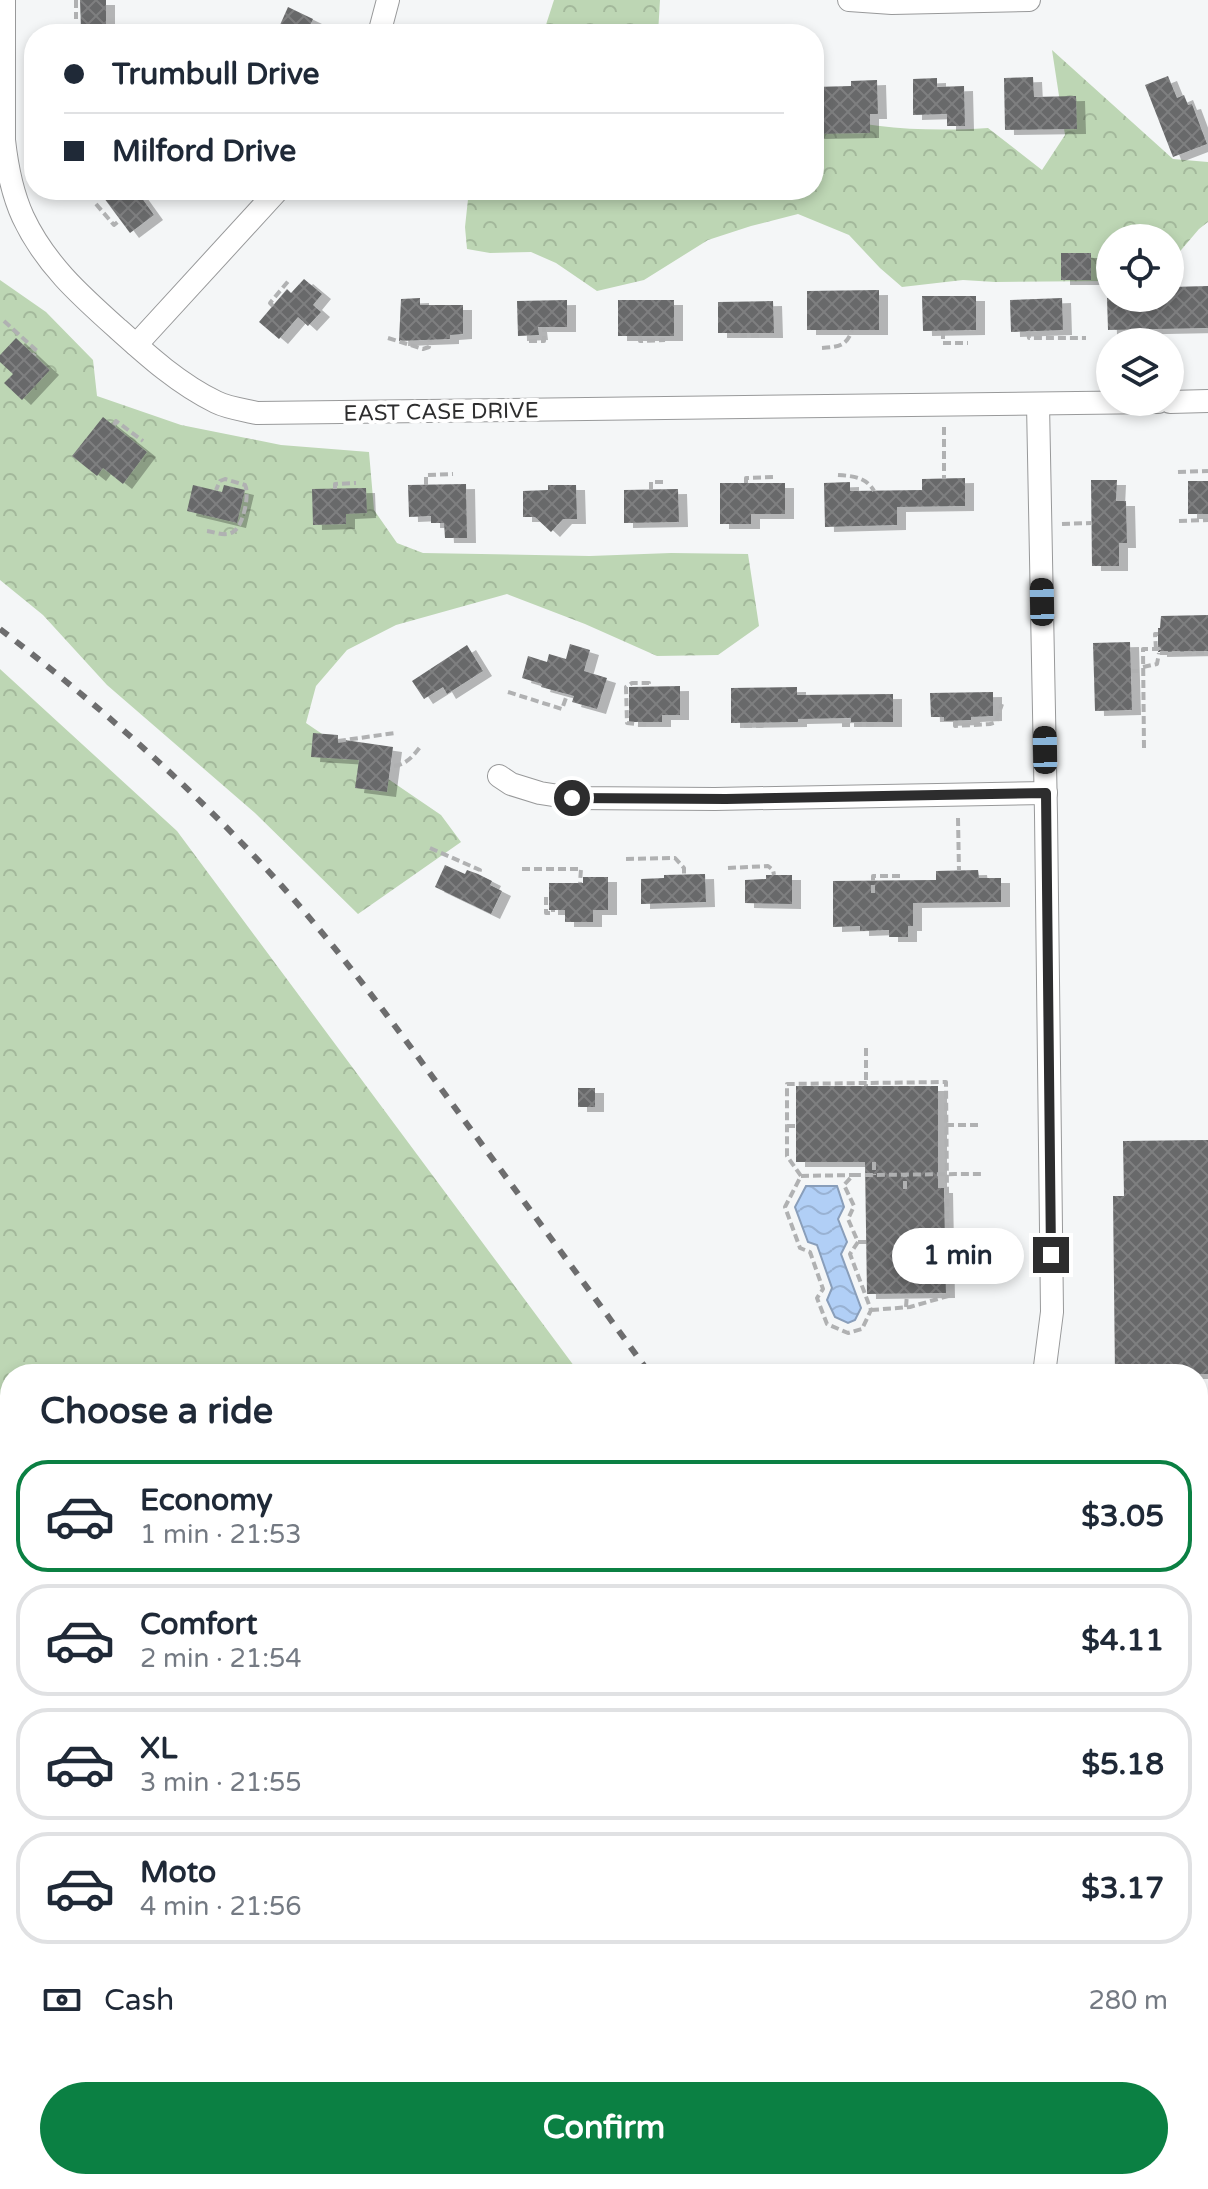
<!DOCTYPE html>
<meta charset="utf-8">
<style>
body{margin:0;font-family:"Varela Round",sans-serif;background:#f2f2f3;color:#1f2937;height:100vh;display:flex;flex-direction:column;font-size:30px;white-space:nowrap}
*{box-sizing:border-box;margin:0}
p{font-size:26px;color:#747a83}
.icon{flex:none;width:44px;height:44px;fill:none;stroke:currentColor;stroke-width:2;stroke-linecap:round;stroke-linejoin:round}
.map{position:relative;flex:1;overflow:hidden}
.panel{position:absolute;left:0px;top:1364px;width:1208px;height:826px;display:flex;flex-direction:column;background:#fff;border-radius:32px 32px 0 0;box-shadow:0 4px 12px #0003}
.panel>*{flex:none}
.banner{position:absolute;left:24px;top:24px;width:800px;height:176px;border-radius:32px;box-shadow:0 4px 12px #0003;display:grid;align-content:center;height:176px;padding:0 40px;background:#fff}
.controls{position:absolute;left:1096px;top:224px;display:grid;gap:16px}
.controls a{display:grid;place-items:center;width:88px;height:88px;border-radius:50%;background:#fff;box-shadow:0 4px 12px #0003;font-size:40px}
.end{position:absolute;width:36px;height:36px;margin:-18px;border:10px solid #2d2d2e;background:#fff;box-shadow:0 0 0 4px #fff}
.from{border-radius:50%}
.bubble{position:absolute;height:56px;border-radius:28px;background:#fff;box-shadow:0 4px 12px #0003;font-size:26px;font-weight:700;line-height:56px;text-align:center}
.car{position:absolute;width:24px;height:48px;margin:-24px -12px;border-radius:10px;box-shadow:0 0 6px 2px #0007;background:linear-gradient(#222 24%,#8ab4d8 0 40%,#222 0 76%,#8ab4d8 0 86%,#222 0)}
.banner b{display:flex;align-items:center;gap:28px;height:76px;font-size:30px}
.banner b+b{border-top:2px solid #e0e1e3}
.banner i{width:20px;height:20px;background:#1f2937}
ul{padding:0;list-style:none}
li{display:flex;align-items:center;gap:24px;height:112px;margin:0 16px 12px;padding:0 24px;border:4px solid #e0e1e3;border-radius:32px}
li div{flex:1}
li b{display:block;font-size:30px}
li em{font-style:normal;font-weight:700}
li.on{border-color:#0b8043}
li>.icon{width:72px;height:72px;stroke-width:1.5}
h2{padding:0 40px;font-size:36px;line-height:96px}
.pay{display:flex;align-items:center;gap:20px;height:88px;padding:0 40px;font-size:30px}
.pay p{margin-inline-start:auto}
.action{display:flex;gap:16px;margin-top:auto;padding:16px 40px}
.action a{flex:1;height:92px;border-radius:48px;background:#0b8043;color:#fff;font-size:32px;font-weight:700;line-height:92px;text-align:center}
.map>svg:first-child{display:block}
</style>
<div class="map">
<svg width="1208" height="2189" viewBox="0 0 1208 2189">
<defs>
<pattern id="forest-crowns" width="20" height="18" patternUnits="userSpaceOnUse" patternTransform="scale(2)"><rect width="20" height="18" fill="#bdd6b4"/><path d="M2 6a3 3 0 1 1 6 0M12 15a3 3 0 1 1 6 0" fill="none" stroke="#a3b89b"/></pattern>
<pattern id="wetland-marsh" width="20" height="14" patternUnits="userSpaceOnUse" patternTransform="scale(2)"><rect width="20" height="14" fill="#bdd6b4"/><path d="M1 5h8M5 5V1M11 12h8M15 12V8" fill="none" stroke="#a3b89b"/></pattern>
<pattern id="park-tufts" width="24" height="20" patternUnits="userSpaceOnUse" patternTransform="scale(2)"><rect width="24" height="20" fill="#bdd6b4"/><path d="M3 7l-1-3M5 7V3M7 7l1-3M15 17l-1-3M17 17v-4M19 17l1-3" fill="none" stroke="#a3b89b"/></pattern>
<pattern id="water-waves" width="16" height="10" patternUnits="userSpaceOnUse" patternTransform="scale(2)"><rect width="16" height="10" fill="#b1cff6"/><path d="M0 5q4-4 8 0t8 0" fill="none" stroke="#99b2d3"/></pattern>
<pattern id="building-cross-hatch" width="8" height="8" patternUnits="userSpaceOnUse" patternTransform="scale(2)"><rect width="8" height="8" fill="#68696a"/><path d="M0 0l8 8M0 8l8-8" fill="none" stroke="#7e7f80"/></pattern>
<filter id="shadow"><feDropShadow dx="9" dy="5" stdDeviation="0" flood-color="#0004"/></filter>
</defs>
<rect width="100%" height="100%" fill="#f4f6f7"/>
<g fill="url(#forest-crowns)">
<path d="M554 0H660L658 34H543Z"/>
<path d="M1052 50 1173 159 1208 162V222L1199 229 1176 256V278H1170V238H1110V281L995 282 963 280 902 287 880 268 849 235 798 214 751 226 708 240 644 280 597 291 556 263 531 252 490 253 467 249 465 227 469 190H814V113C871 129 928 132 988 128L1042 170 1065 135Z"/>
<path d="M0 280 46 312 93 360 97 396 181 425 281 445 369 452 374 510 397 543 423 553 590 556 671 553 748 554 759 626 718 655 657 656 585 624 507 594 396 625 347 650 316 686 306 723 441 815 461 842 358 914 255 813 107 685 43 615 0 580Z"/>
<path d="M0 669 177 831 580 1374H10V1747L0 1752Z"/>
<path d="M0 1920H10V2027L0 2032Z"/>
<path d="M217 2180H526L514 2189H215Z"/>
</g>
<path fill="url(#wetland-marsh)" d="M1198 2175 1206 2189H1087L1088 2180H1198Z"/>
<g fill="url(#park-tufts)">
<path d="M439 2180H698L706 2189H436Z"/>
<path d="M778 2180H1116L1123 2189H784Z"/>
</g>
<path fill="#bdd6b4" d="M877 2180H951L949 2189H876Z"/>
<path fill="url(#water-waves)" stroke="#899eba" stroke-width="2" d="M806 1186H837L844 1207 838 1219 847 1242 841 1254 861 1308 855 1320 848 1323 835 1317 827 1300 832 1288 817 1245 808 1242 795 1207Z"/>
<g fill="url(#building-cross-hatch)" filter="url(#shadow)">
<path d="M80 0H106V29L81 30Z"/>
<path d="M288 7 313 19 306 34H276Z"/>
<path d="M1168 76 1177 98 1184 95 1188 105 1192 104 1207 144 1173 157 1145 85Z"/>
<path d="M1033 77 1034 97 1076 96 1077 129 1005 130 1004 78Z"/>
<path d="M937 78V87L964 86 965 126H947V114L913 115V79Z"/>
<path d="M877 80 878 114H870V133L814 134V87L851 86V81Z"/>
<path d="M98 190H136L154 215 130 233Z"/>
<rect x="1061" y="253" width="30" height="27"/>
<path d="M304 279 322 294 313 305 321 312 308 326 298 317 279 339 259 322 287 289 291 293Z"/>
<path d="M1208 286V328L1108 330 1107 298H1170V287Z"/>
<path d="M879 290V330H807V291Z"/>
<path d="M922 296H976V330L923 331Z"/>
<path d="M420 298V305H463V334L450 335V339L399 341 401 299Z"/>
<path d="M1062 298 1063 330 1011 332 1010 300Z"/>
<path d="M567 300V327H538L539 335 518 336 517 301Z"/>
<rect x="618" y="300" width="56" height="36"/>
<path d="M773 301 774 333H718V302Z"/>
<path d="M16 338 50 370 22 400 4 383 13 374 0 362V355Z"/>
<path d="M103 417 147 452 123 484 103 468 97 476 72 456Z"/>
<path d="M965 478V506L897 507V525L825 527 824 483 850 482V491L922 490V479Z"/>
<path d="M1091 480H1117L1116 501H1126L1127 543H1119V566H1092Z"/>
<rect x="1188" y="481" width="20" height="33"/>
<path d="M720 483H785V514H751V524H720Z"/>
<path d="M466 484 467 538H445L444 523H431V516L409 517 408 485Z"/>
<path d="M193 485 222 492 224 485 245 490 237 523 187 511Z"/>
<path d="M548 485H576L577 519H563L551 532 535 517H523V491L548 490Z"/>
<path d="M366 488 367 513 346 514V524L313 525 312 489Z"/>
<path d="M678 489 679 522 624 523V490Z"/>
<path d="M1208 615V651L1158 652V628H1160L1161 616Z"/>
<path d="M1130 642 1132 710 1095 711 1093 643Z"/>
<path d="M570 644 590 650 584 671 607 678 597 709 572 702 574 696 541 687 542 684 522 678 528 656 547 662 549 654 566 659Z"/>
<path d="M467 645 483 671 447 694 443 687 424 699 412 681Z"/>
<path d="M680 686V715H662V722H629V687Z"/>
<path d="M797 687V695L893 694V722H851V718L798 719V722L731 723V688Z"/>
<path d="M993 692V716L971 717V720L944 721V717H931L930 693Z"/>
<path d="M313 733 338 735V739L393 747 387 792 355 788 359 760 311 757Z"/>
<path d="M445 865 465 874 467 870 478 874 492 881 490 885 502 891 491 914 435 887Z"/>
<path d="M978 870 979 878H1001V902L913 903V926H908V937H889V930L860 931V926L833 927V881L936 880V871Z"/>
<path d="M705 874 706 902 641 904V879L664 878V875Z"/>
<path d="M766 875H792V904L745 903V880L766 879Z"/>
<path d="M583 877H608V910H593V922H565V910H549V883H583Z"/>
<path d="M796 1086H938V1188H944L946 1293 867 1294 865 1162H796Z"/>
<rect x="578" y="1088" width="17" height="19"/>
<path d="M1208 1140V1374H1115L1113 1196H1124L1123 1141Z"/>
</g>
<g fill="none" stroke-linecap="round" stroke-linejoin="round">
<defs>
<g id="minor">
<path d="M4 0V140C7 167 12 193 23 217 45 264 80 295 118 329 148 356 179 384 216 402 228 408 244 410 257 413L1158 402"/>
<path d="M849 0 892 3 1029 0"/>
<path d="M379 34 388 0"/>
<path d="M136 345 278 190"/>
<path d="M1170 402 1208 401"/>
<path d="M1038 404 1046 815 1052 1312 1044 1374"/>
<path d="M499 776 511 784 540 793 572 798 715 799 1046 793"/>
<path d="M1198 1620 1208 1630"/>
<path d="M741 2180 748 2189"/>
</g>
</defs>
<use href="#minor" stroke="#98999a" stroke-width="24"/>
<g stroke="#b0b1b2" stroke-width="4" stroke-dasharray="8 4" stroke-linecap="butt">
<path d="M76 0V19"/>
<path d="M467 34 469 27"/>
<path d="M96 204 114 225 120 220"/>
<path d="M273 306 270 303 290 279"/>
<path d="M4 321 37 351 34 355"/>
<path d="M943 331V343H968"/>
<path d="M1028 331 1029 338H1086"/>
<path d="M742 333V336H763"/>
<path d="M640 336V341L665 340"/>
<path d="M388 338 423 349 429 347 430 340"/>
<path d="M1119 338 1161 337V329"/>
<path d="M529 341H544V327"/>
<path d="M822 348C838 347 847 346 852 330"/>
<path d="M114 425 116 421 143 441"/>
<path d="M944 427V479"/>
<path d="M1178 472 1208 471"/>
<path d="M838 475C853 476 866 477 874 491"/>
<path d="M746 483V478L776 477"/>
<path d="M426 485V475L453 474"/>
<path d="M335 489V484L356 483"/>
<path d="M651 490V482H667"/>
<path d="M1179 521 1208 520"/>
<path d="M1062 524 1091 523"/>
<path d="M207 531C215 532 225 537 233 532 243 527 250 494 245 485L225 479 220 481 216 490"/>
<path d="M1156 649 1155 634H1158"/>
<path d="M1143 667 1157 664 1159 653"/>
<path d="M1131 671H1143"/>
<path d="M508 692 562 709 567 695"/>
<path d="M956 721 955 726 990 724 996 722 1002 704"/>
<path d="M646 725 627 723 626 687 632 683H649V687"/>
<path d="M842 725H872V722"/>
<path d="M744 726H762V723"/>
<path d="M338 741 395 733"/>
<path d="M1144 748 1143 649H1159V653H1208"/>
<path d="M394 766C407 764 413 756 421 746"/>
<path d="M958 818 959 871"/>
<path d="M430 848 480 870 478 875"/>
<path d="M626 859 675 858 684 868V875"/>
<path d="M728 868 768 866 773 870 774 875"/>
<path d="M522 869H581L580 883"/>
<path d="M873 893V876H903"/>
<path d="M546 897V913H553V910"/>
<path d="M866 1048V1086"/>
<path d="M946 1125H982"/>
<path d="M787 1126H796"/>
<path d="M874 1162V1175"/>
<path d="M801 1176 853 1175"/>
<path d="M905 1189V1175"/>
<path d="M858 1242H866"/>
<path d="M906 1307 907 1294"/>
<path d="M871 1310 910 1307 948 1296 946 1082 787 1084V1156L801 1176 785 1207 800 1248 810 1252 823 1289 817 1298 827 1324 848 1333 862 1329 871 1310 850 1254 858 1242 848 1219 854 1206 844 1185 853 1175C896 1175 939 1174 982 1174"/>
<path d="M976 2180 978 2189"/>
<path d="M781 2184 786 2180"/>
<path d="M515 2189 521 2180"/>
<path d="M649 2189V2180"/>
<path d="M1002 2189 1003 2188"/>
</g>
<use href="#minor" stroke="#fff" stroke-width="22"/>
<g stroke="#6d6d6e" stroke-width="6" stroke-dasharray="10 10" stroke-linecap="butt">
<path d="M0 629C91 699 178 775 257 859 329 935 392 1021 453 1105 519 1195 585 1284 650 1374"/>
<path d="M1198 2023 1208 2030"/>
<path d="M1198 2127 1208 2142"/>
</g>
</g>
<g fill="none" stroke-linecap="round" stroke-linejoin="round">
<path stroke="#2d2d2e" stroke-width="10" d="M572 798 726 799 1046 793 1051 1255"/>
</g>
<g text-anchor="middle" stroke-width="8" stroke-linejoin="round" paint-order="stroke">
<g font-size="22" fill="#2d2d2e" stroke="#fff">
<text transform="translate(441 411) rotate(-1)" y="8">EAST CASE DRIVE</text>
</g>
</g>
</svg>
<div class="controls">
<a><svg class="icon" aria-label="locate" viewBox="0 0 24 24"><circle cx="12" cy="12" r="6"/><path d="M12 2v4M12 18v4M2 12h4M18 12h4"/></svg></a>
<a><svg class="icon" aria-label="layers" viewBox="0 0 24 24"><path d="M12 4l9 5-9 5-9-5zM3 14l9 5 9-5"/></svg></a>
</div>
<i class="end from" style="left:572px;top:798px"></i>
<i class="end" style="left:1051px;top:1255px"></i>
<div class="bubble" style="left:892px;top:1228px;width:132px">1 min</div>
<i class="car" style="left:1042px;top:602px;rotate:359deg"></i>
<i class="car" style="left:1045px;top:750px;rotate:359deg"></i>
<div class="banner">
<b><i class="from"></i>Trumbull Drive</b>
<b><i></i>Milford Drive</b>
</div>
<section class="panel">
<h2>Choose a ride</h2>
<ul>
<li class="on"><svg class="icon" aria-label="car" viewBox="0 0 24 24"><path d="M5 17H2v-5l4-1 3-4h7l3 4 3 1v5h-3M9 17h6M6 11h13"/><circle cx="7" cy="17" r="2"/><circle cx="17" cy="17" r="2"/></svg><div><b>Economy</b><p>1 min · 21:53</p></div><em>$3.05</em></li>
<li><svg class="icon" aria-label="car" viewBox="0 0 24 24"><path d="M5 17H2v-5l4-1 3-4h7l3 4 3 1v5h-3M9 17h6M6 11h13"/><circle cx="7" cy="17" r="2"/><circle cx="17" cy="17" r="2"/></svg><div><b>Comfort</b><p>2 min · 21:54</p></div><em>$4.11</em></li>
<li><svg class="icon" aria-label="car" viewBox="0 0 24 24"><path d="M5 17H2v-5l4-1 3-4h7l3 4 3 1v5h-3M9 17h6M6 11h13"/><circle cx="7" cy="17" r="2"/><circle cx="17" cy="17" r="2"/></svg><div><b>XL</b><p>3 min · 21:55</p></div><em>$5.18</em></li>
<li><svg class="icon" aria-label="car" viewBox="0 0 24 24"><path d="M5 17H2v-5l4-1 3-4h7l3 4 3 1v5h-3M9 17h6M6 11h13"/><circle cx="7" cy="17" r="2"/><circle cx="17" cy="17" r="2"/></svg><div><b>Moto</b><p>4 min · 21:56</p></div><em>$3.17</em></li>
</ul>
<div class="pay"><svg class="icon" aria-label="cash" viewBox="0 0 24 24"><path d="M3 7h18v10H3z"/><circle cx="12" cy="12" r="2"/></svg>Cash<p>280 m</p></div>
<div class="action"><a>Confirm</a></div>
</section>
</div>
